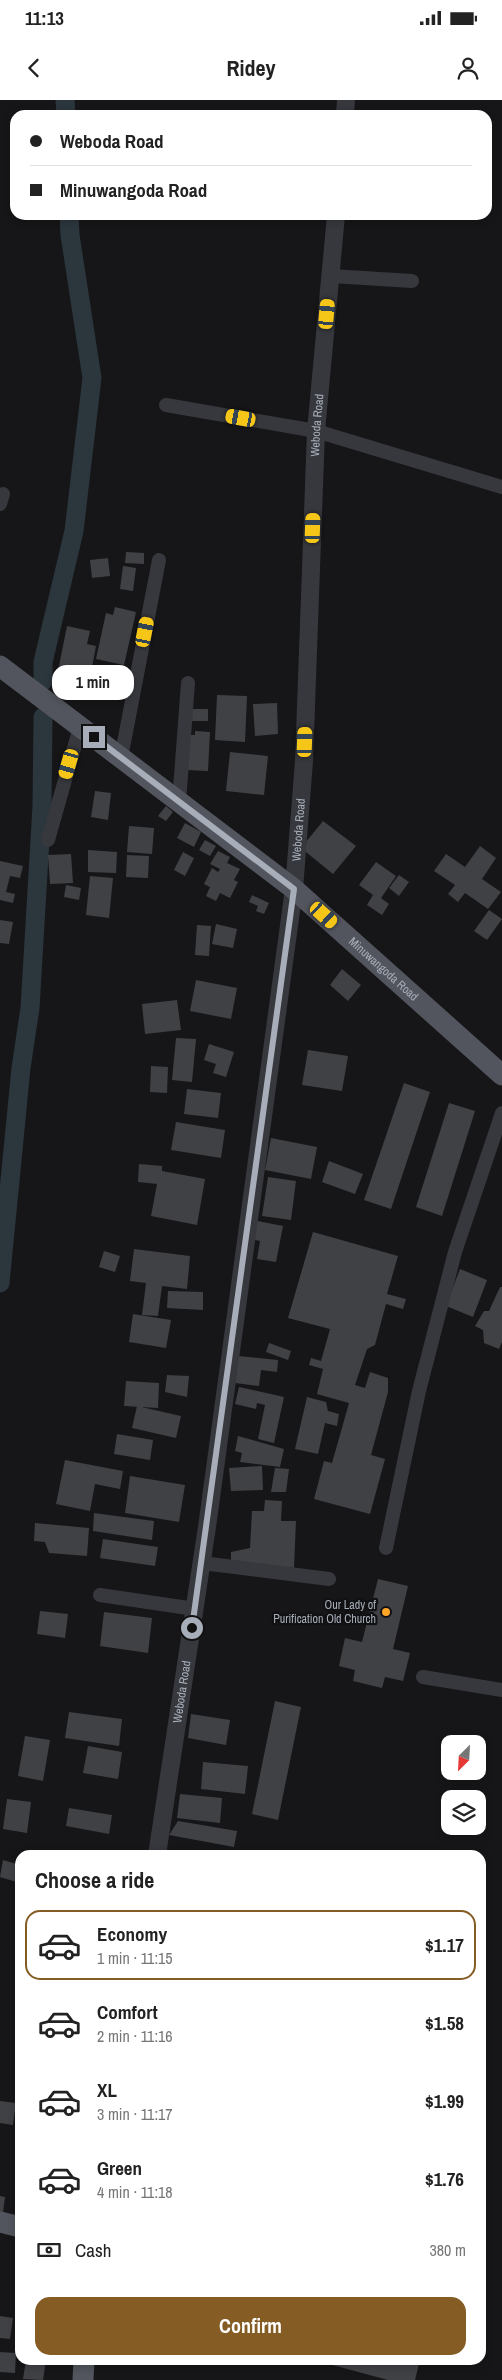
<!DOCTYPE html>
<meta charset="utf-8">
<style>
body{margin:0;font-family:"Archivo Narrow",sans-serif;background:#f6f6f6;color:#222;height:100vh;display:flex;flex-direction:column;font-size:19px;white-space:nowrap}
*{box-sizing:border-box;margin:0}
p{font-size:16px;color:#767676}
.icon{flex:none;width:28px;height:28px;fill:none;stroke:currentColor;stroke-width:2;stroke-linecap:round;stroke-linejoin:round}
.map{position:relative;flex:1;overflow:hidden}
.details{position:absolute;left:15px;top:1750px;width:471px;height:515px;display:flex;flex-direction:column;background:#fff;border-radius:15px;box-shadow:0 2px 8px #0003}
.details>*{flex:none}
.guide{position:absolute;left:10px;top:10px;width:482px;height:110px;border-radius:15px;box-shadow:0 2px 8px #0003;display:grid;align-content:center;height:110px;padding:0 20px;background:#fff}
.needle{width:32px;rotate:204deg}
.fabs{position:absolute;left:441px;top:1635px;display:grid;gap:10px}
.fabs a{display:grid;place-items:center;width:45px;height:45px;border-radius:10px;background:#fff;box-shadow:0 2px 8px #0003;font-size:25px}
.end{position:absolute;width:22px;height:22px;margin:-11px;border:6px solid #a7aeb9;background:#111;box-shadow:0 0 0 2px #111}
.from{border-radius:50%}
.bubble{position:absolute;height:35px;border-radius:15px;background:#fff;box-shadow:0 2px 8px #0003;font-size:16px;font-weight:700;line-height:35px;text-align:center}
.car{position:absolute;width:15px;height:30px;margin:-15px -8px;border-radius:6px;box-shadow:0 0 4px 1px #0007;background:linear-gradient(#f5c518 24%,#345 0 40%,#f5c518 0 76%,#345 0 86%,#f5c518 0)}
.guide b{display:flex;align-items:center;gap:18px;height:48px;font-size:19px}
.guide b+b{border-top:1px solid #e0e0e0}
.guide i{width:12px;height:12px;background:#222}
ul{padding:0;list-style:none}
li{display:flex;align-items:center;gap:15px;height:70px;margin:0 10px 8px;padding:0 10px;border:2px solid transparent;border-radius:15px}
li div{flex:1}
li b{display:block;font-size:19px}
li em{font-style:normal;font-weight:700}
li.current{border-color:#855d24}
li>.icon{width:45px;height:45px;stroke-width:1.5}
h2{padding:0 20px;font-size:22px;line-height:60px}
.pay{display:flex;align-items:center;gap:12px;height:55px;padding:0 20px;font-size:19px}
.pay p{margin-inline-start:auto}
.primary-button{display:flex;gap:10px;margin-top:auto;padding:10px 20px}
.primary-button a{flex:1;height:58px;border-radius:15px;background:#855d24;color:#fff;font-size:20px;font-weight:700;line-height:58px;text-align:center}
.status{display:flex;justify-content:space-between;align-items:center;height:35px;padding:0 25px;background:#fff;direction:ltr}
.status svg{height:14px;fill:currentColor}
header{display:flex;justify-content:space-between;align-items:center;height:65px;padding:0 20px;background:#fff;font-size:22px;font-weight:700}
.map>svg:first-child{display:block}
</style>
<div class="status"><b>11:13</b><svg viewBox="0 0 49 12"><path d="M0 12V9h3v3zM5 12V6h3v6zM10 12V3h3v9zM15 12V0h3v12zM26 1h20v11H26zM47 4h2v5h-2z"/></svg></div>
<header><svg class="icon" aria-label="back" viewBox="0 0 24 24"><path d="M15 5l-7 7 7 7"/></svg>Ridey<svg class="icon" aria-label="person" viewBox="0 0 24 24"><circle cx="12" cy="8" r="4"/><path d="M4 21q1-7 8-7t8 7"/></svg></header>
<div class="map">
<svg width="502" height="2280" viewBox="0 0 502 2280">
<rect width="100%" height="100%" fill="#161618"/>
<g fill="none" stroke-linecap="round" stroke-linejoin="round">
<g stroke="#2b363d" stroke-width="19">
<path d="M65 0 66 15"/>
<path d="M43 581V562L74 431 92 278 70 135 69 115"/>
<path d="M0 1183 21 968 30 908 42 706 43 617"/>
</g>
</g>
<g fill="#404145">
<path d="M126 452 144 453V464L125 463Z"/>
<path d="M108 458 110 476 92 478 90 460Z"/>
<path d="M123 466 136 468 133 491 120 489Z"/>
<path d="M115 507 136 512 124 565 96 559 106 513 113 515Z"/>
<path d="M67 526 90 531 87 544 96 546 89 583 57 576Z"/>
<path d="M217 595 247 596 245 642 215 640Z"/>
<path d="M277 603 278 634 255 636 253 604Z"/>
<rect x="189" y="609" width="19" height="12"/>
<path d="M195 631 210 632 208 671 186 670 187 635H195Z"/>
<path d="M230 652 268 656 264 695 226 691Z"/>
<path d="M95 691 111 693 108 720 91 717Z"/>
<path d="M166 706 173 712 166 721 158 716Z"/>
<path d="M323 721 356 746 333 774 301 748Z"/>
<path d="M185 723 201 732 194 747 177 738Z"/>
<path d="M129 726 154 728 152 754 127 752Z"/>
<path d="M205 740 216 746 210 756 199 750Z"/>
<path d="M480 746 496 758 482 779 501 792 488 809 465 793 458 802 448 794 455 785 434 771 446 754 465 767Z"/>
<path d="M88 750 117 752 116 773 88 772Z"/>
<path d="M218 751 230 757 227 763 240 769 234 780 238 782 230 798 220 793 216 801 206 796 210 787 204 784 212 768 218 772 220 769 210 764Z"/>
<path d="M183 752 194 758 185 776 174 770Z"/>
<path d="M71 754 73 783 50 784 48 755Z"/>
<path d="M127 755 149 756 148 778 126 777Z"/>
<path d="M0 761 23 766 20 778 10 776 6 792 15 794 13 803 0 800Z"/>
<path d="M376 762 396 776 381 798 389 804 382 815 367 805 373 795 359 785Z"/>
<path d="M399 775 409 782 399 796 389 788Z"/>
<path d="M90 776 113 778 109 818 86 815Z"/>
<path d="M66 785 81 788 79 800 64 797Z"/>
<path d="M252 795 269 803 264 814 256 811 258 806 249 802Z"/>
<path d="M489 810 502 819 487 840 474 831Z"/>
<path d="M0 820 13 822 9 844 0 843Z"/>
<path d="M216 824 237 829 233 848 212 844Z"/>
<path d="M197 825 211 826 209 856 195 855Z"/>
<path d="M342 869 361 885 348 901 330 885Z"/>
<path d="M196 880 237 888 231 919 190 911Z"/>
<path d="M177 900 181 930 145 934 142 904Z"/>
<path d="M176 938 196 939 192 982 172 980Z"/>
<path d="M209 944 234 952 226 977 213 973 216 964 204 960Z"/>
<path d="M308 950 348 956 342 991 302 985Z"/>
<path d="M151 966 168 967 167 993 150 992Z"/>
<path d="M404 983 430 992 391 1109 364 1100Z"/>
<path d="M187 989 221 993 218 1018 184 1014Z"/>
<path d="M449 1003 475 1011 442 1116 416 1107Z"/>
<path d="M176 1022 225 1030 221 1058 171 1050Z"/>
<path d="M271 1038 317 1047 311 1079 265 1070Z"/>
<path d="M329 1061 363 1074 355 1094 322 1082Z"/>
<path d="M139 1064 162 1066V1071L205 1079 197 1125 151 1116 157 1084 138 1082Z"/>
<path d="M268 1077 296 1081 291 1120 262 1116Z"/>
<path d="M253 1120 283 1126 276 1162 257 1159 260 1141 250 1139Z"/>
<path d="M313 1132 398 1156 387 1194 406 1199 403 1209 386 1204 375 1245 367 1249 355 1285 365 1288 370 1272 388 1278V1292L371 1355 385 1359 370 1414 314 1399 324 1361 332 1363 349 1303 317 1294 323 1269 309 1265 311 1258 321 1261 330 1229 288 1218Z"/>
<path d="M134 1149 190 1156 187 1189 162 1186 158 1216 142 1215 146 1183 130 1181Z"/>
<path d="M104 1151 120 1156 115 1172 99 1167Z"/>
<path d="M460 1169 487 1180 473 1217 446 1206Z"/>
<path d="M500 1187H502V1242L499 1249 484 1243 483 1230 475 1226 484 1211H489Z"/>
<path d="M168 1191 203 1192V1210L167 1208Z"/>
<path d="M133 1214 171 1220 166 1248 129 1242Z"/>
<path d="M269 1243 291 1251 288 1260 266 1252Z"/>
<path d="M238 1256 278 1260 277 1272 261 1270 259 1286 235 1283Z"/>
<path d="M167 1275 189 1276 187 1297 165 1292Z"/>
<path d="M126 1281 159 1283 158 1308 124 1306Z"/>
<path d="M239 1287 284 1297 274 1343 258 1339 265 1305 257 1303 256 1309 235 1304Z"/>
<path d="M307 1297 326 1302 328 1311 339 1314 337 1326 325 1323 318 1354 295 1349Z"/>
<path d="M137 1306 181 1316 176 1338 132 1328Z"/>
<path d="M117 1334 153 1340 150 1360 114 1354Z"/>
<path d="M238 1336 284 1349 280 1367 240 1362 242 1353 235 1351Z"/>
<path d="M65 1360 123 1371 120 1389 95 1384 90 1411 56 1404Z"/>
<path d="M262 1366 263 1390 231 1391 229 1368Z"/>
<path d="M275 1368 289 1369 286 1392H271Z"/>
<path d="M130 1376 185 1385 179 1422 125 1413Z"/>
<path d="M265 1400 282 1401 281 1421H296L294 1468 231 1464V1452L250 1448 252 1411H264Z"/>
<path d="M94 1413 154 1421 152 1440 93 1431Z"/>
<path d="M35 1423 89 1428 87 1456 49 1453 45 1442 34 1441Z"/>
<path d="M103 1439 158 1447 155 1466 100 1458Z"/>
<path d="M378 1479 408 1486 393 1549 410 1553 403 1581 385 1577 382 1588 353 1581 355 1570 339 1566 345 1538 362 1542Z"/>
<path d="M40 1511 68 1514 65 1538 37 1534Z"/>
<path d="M104 1512 152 1518 148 1553 100 1546Z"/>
<path d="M275 1601 301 1607 278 1720 252 1714Z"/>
<path d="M69 1612 122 1619 119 1646 65 1638Z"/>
<path d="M191 1614 230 1620 226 1645 188 1638Z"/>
<path d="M25 1636 50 1640 43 1681 18 1676Z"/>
<path d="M88 1646 122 1652 118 1679 83 1673Z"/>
<path d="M203 1662 248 1666 245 1694 201 1689Z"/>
<path d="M180 1694 222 1698 220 1723 177 1718Z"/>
<path d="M7 1699 31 1702 27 1733 3 1729Z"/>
<path d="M69 1708 112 1715 109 1734 66 1726Z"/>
<path d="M178 1721 237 1731 234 1747 169 1735Z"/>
<path d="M71 1751 91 1754V1755H70Z"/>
<path d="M3 1760 20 1765V1783L0 1777Z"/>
<path d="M0 2001 16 2003 13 2025 0 2023Z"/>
<path d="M0 2096 5 2097 3 2113H0Z"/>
<path d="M0 2216 13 2218 10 2239 0 2238Z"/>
<path d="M0 2252 16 2253 15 2273 0 2272Z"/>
<path d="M26 2260H46L43 2280 23 2279Z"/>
<path d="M314 2260H420L415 2280H388Z"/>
</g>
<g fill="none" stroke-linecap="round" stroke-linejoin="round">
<g stroke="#36383d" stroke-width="14">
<path d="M331 176 412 181"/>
<path d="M166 305 316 331 502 387"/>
<path d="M0 404 3 394"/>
<path d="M121 658 159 460"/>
<path d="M179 702 188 583"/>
<path d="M48 740 80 627"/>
<path d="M386 1448 419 1291 455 1152 502 1013"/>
<path d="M202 1463 329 1479"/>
<path d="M100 1495 195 1509"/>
<path d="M423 1577 502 1590"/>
</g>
<g stroke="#36383d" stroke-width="18">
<path d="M345 15 346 0"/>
<path id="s1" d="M157 1755 207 1427 294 789 304 661 316 331 336 115"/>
</g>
<g stroke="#52555d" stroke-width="21">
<path id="s2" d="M0 566 294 789 502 975"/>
<path d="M0 2122 20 2127"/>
<path d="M83 2280 84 2260"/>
</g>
</g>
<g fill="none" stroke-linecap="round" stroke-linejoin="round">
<path stroke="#a7aeb9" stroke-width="6" d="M94 637 294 789 192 1528"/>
</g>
<circle fill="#ffa527" stroke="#111113" stroke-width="2" cx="386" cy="1512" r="5"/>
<g text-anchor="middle" stroke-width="4.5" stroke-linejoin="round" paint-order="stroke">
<g font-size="12" fill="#a7aeb9" stroke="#111113">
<text dy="4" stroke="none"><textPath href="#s1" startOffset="1440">Weboda Road</textPath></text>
<text dy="4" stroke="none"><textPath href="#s1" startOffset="1035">Weboda Road</textPath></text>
<text dy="4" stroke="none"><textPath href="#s2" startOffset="489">Minuwangoda Road</textPath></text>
<text dy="4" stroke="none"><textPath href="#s1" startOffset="165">Weboda Road</textPath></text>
</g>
<g font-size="12" fill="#a7aeb9" stroke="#111113" text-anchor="end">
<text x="376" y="1509">Our Lady of<tspan x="376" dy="14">Purification Old Church</tspan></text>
</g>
</g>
</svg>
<div class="fabs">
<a><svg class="needle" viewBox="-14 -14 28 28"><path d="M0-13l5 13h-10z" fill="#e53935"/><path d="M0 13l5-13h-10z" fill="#767676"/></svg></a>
<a><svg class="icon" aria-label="layers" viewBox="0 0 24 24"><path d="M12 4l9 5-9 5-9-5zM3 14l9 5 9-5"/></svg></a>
</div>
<i class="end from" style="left:192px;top:1528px"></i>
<i class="end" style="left:94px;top:637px"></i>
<div class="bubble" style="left:52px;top:565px;width:82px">1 min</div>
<i class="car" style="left:327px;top:214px;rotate:5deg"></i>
<i class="car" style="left:241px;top:318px;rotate:280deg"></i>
<i class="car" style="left:313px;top:428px;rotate:2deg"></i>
<i class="car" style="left:145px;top:532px;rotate:11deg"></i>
<i class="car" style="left:305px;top:642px;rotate:2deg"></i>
<i class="car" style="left:69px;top:664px;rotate:196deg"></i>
<i class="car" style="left:324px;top:815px;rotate:132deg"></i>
<div class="guide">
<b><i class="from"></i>Weboda Road</b>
<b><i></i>Minuwangoda Road</b>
</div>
<section class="details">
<h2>Choose a ride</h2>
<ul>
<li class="current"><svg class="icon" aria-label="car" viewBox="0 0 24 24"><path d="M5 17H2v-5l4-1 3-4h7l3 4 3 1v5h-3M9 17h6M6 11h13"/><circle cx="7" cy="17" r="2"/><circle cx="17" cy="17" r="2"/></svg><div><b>Economy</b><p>1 min · 11:15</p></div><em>$1.17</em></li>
<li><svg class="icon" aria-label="car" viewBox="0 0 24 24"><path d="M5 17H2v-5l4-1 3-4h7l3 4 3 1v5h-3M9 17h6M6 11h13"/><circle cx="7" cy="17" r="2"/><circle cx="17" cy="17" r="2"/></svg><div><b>Comfort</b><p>2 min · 11:16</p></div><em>$1.58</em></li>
<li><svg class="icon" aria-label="car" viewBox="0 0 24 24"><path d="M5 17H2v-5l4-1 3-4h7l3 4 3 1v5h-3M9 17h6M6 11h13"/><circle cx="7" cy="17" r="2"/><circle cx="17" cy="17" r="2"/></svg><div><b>XL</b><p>3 min · 11:17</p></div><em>$1.99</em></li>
<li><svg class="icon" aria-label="car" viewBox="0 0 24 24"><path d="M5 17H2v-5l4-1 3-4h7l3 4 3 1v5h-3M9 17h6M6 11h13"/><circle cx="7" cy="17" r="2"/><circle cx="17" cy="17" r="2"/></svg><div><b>Green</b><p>4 min · 11:18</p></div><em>$1.76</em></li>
</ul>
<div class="pay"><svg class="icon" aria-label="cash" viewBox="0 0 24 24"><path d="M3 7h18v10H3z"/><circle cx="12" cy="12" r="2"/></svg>Cash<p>380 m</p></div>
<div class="primary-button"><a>Confirm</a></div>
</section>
</div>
